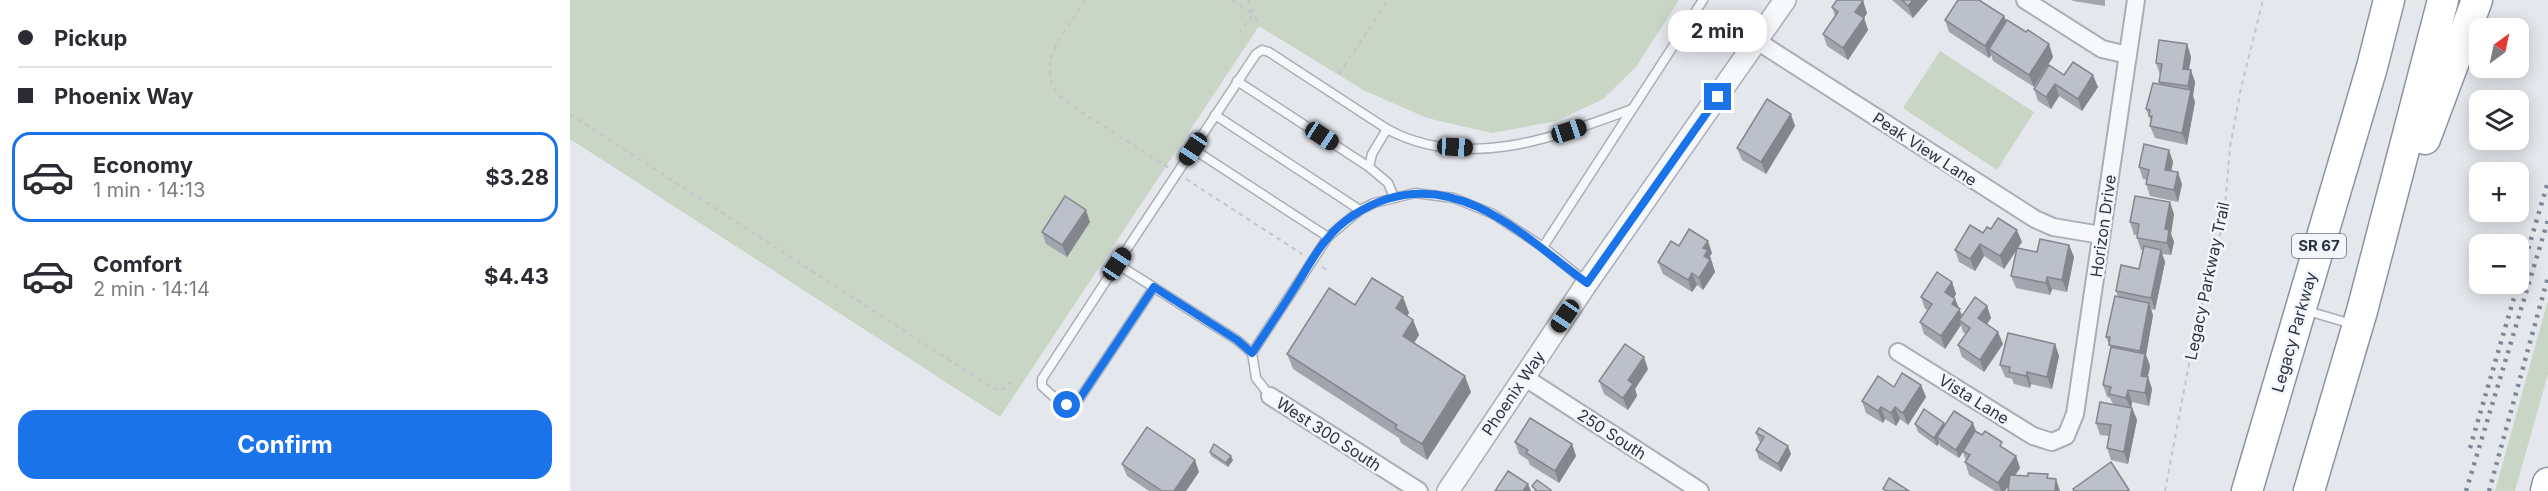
<!DOCTYPE html>
<meta charset="utf-8">
<style>
body{margin:0;font-family:Inter,sans-serif;background:#f7f7f7;color:#2b2b33;height:100vh;display:flex;flex-direction:column;font-size:22px;white-space:nowrap}
*{box-sizing:border-box;margin:0}
p{font-size:20px;color:#7c7c81}
.icon{flex:none;width:33px;height:33px;fill:none;stroke:currentColor;stroke-width:2;stroke-linecap:round;stroke-linejoin:round}
.map{position:relative;flex:1;overflow:hidden}
.side{display:flex;flex-direction:column;background:#fff;width:570px}
.side>*{flex:none}
.guide{display:grid;align-content:center;height:132px;padding:0 18px;background:#fff}
.needle{width:39px;rotate:33deg}
.buttons{position:absolute;left:1899px;top:18px;display:grid;gap:12px}
.buttons a{display:grid;place-items:center;width:60px;height:60px;border-radius:12px;background:#fff;box-shadow:0 3px 15px #0003;font-size:30px}
.end{position:absolute;width:27px;height:27px;margin:-14px;border:8px solid #1a73e8;background:#fff;box-shadow:0 0 0 3px #fff}
.from{border-radius:50%}
.bubble{position:absolute;height:42px;border-radius:18px;background:#fff;box-shadow:0 3px 15px #0003;font-size:20px;font-weight:700;line-height:42px;text-align:center}
.car{position:absolute;width:18px;height:36px;margin:-18px -9px;border-radius:8px;box-shadow:0 0 4px 2px #0007;background:linear-gradient(#222 24%,#8ab4d8 0 40%,#222 0 76%,#8ab4d8 0 86%,#222 0)}
.guide b{display:flex;align-items:center;gap:21px;height:57px;font-size:22px}
.guide b+b{border-top:2px solid #e1e1e2}
.guide i{width:15px;height:15px;background:#2b2b33}
ul{padding:0;list-style:none}
li{display:flex;align-items:center;gap:18px;height:90px;margin:0 12px 9px;padding:0 6px;border:3px solid transparent;border-radius:18px}
li div{flex:1}
li b{display:block;font-size:22px}
li em{font-style:normal;font-weight:700}
li.current{border-color:#1a73e8}
li>.icon{width:54px;height:54px;stroke-width:1.5}
.primary-button{display:flex;gap:12px;margin-top:auto;padding:12px 18px}
.primary-button a{flex:1;height:69px;border-radius:18px;background:#1a73e8;color:#fff;font-size:24px;font-weight:700;line-height:69px;text-align:center}
main{display:flex;flex:1;min-height:0}
.map>svg:first-child{display:block}
</style>
<main>
<section class="side">
<div class="guide">
<b><i class="from"></i>Pickup</b>
<b><i></i>Phoenix Way</b>
</div>
<ul>
<li class="current"><svg class="icon" aria-label="car" viewBox="0 0 24 24"><path d="M5 17H2v-5l4-1 3-4h7l3 4 3 1v5h-3M9 17h6M6 11h13"/><circle cx="7" cy="17" r="2"/><circle cx="17" cy="17" r="2"/></svg><div><b>Economy</b><p>1 min · 14:13</p></div><em>$3.28</em></li>
<li><svg class="icon" aria-label="car" viewBox="0 0 24 24"><path d="M5 17H2v-5l4-1 3-4h7l3 4 3 1v5h-3M9 17h6M6 11h13"/><circle cx="7" cy="17" r="2"/><circle cx="17" cy="17" r="2"/></svg><div><b>Comfort</b><p>2 min · 14:14</p></div><em>$4.43</em></li>
</ul>
<div class="primary-button"><a>Confirm</a></div>
</section>
<div class="map">
<svg width="1978" height="491" viewBox="0 0 1978 491">
<rect width="100%" height="100%" fill="#e4e7ec"/>
<g fill="#c9d6c5">
<path d="M0 0H1109L1066 67 1033 99 987 121 922 133 857 118 793 90 689 26 430 417 0 139Z"/>
<path d="M1370 51 1464 112 1427 170 1333 108Z"/>
<path d="M1978 300V374L1945 491H1925Z"/>
</g>
<g fill="none" stroke-linecap="round" stroke-linejoin="round">
<defs>
<g id="service">
<path d="M667 81 799 167"/>
<path d="M645 115 790 210"/>
<path d="M817 129 802 154 799 167 818 183 824 197"/>
<path d="M623 149 758 237"/>
<path d="M547 264 686 54 692 50 699 52 817 129C896 172 985 137 1062 109"/>
<path d="M1016 282 973 247 1133 0"/>
<path d="M584 287 508 401C496 410 481 395 472 386V379L547 264 667 340 682 353"/>
<path d="M1734 310 1782 324"/>
<path d="M700 396 686 378 682 353 758 237 790 210 804 203 845 193 884 198 923 214 973 247"/>
</g>
<g id="minor">
<path d="M1455 0 1532 49 1558 55"/>
<path d="M1187 41 1465 219 1483 227 1531 235"/>
<path d="M1328 352 1463 436 1482 442 1496 436 1505 414 1566 0"/>
<path d="M954 377 1130 491"/>
<path d="M700 396 849 491"/>
</g>
<path id="tertiary" d="M878 491 1017 283 1215 0"/>
<g id="motorway">
<path d="M1855 139 1907 0"/>
<path d="M1677 491 1802 67 1819 0"/>
<path d="M1739 491 1792 311 1873 0"/>
<path d="M1976 491 1978 483"/>
</g>
</defs>
<use href="#service" stroke="#a9aeb7" stroke-width="11"/>
<use href="#minor" stroke="#a9aeb7" stroke-width="20"/>
<use href="#tertiary" stroke="#a9aeb7" stroke-width="24"/>
<use href="#motorway" stroke="#8b94a3" stroke-width="33"/>
<g stroke="#c2c5cb" stroke-width="2" stroke-dasharray="4.5 4.5" stroke-linecap="butt">
<path d="M515 0 487 43 480 60V79L486 93 508 110 599 168"/>
<path d="M662 0 683 14 670 33"/>
<path d="M678 0 689 26"/>
<path d="M769 74 818 0"/>
<path d="M0 114 421 387 430 391 442 382"/>
<path d="M616 179 732 254"/>
<path d="M752 267 760 272"/>
<path d="M1595 491 1626 327 1654 219 1660 147 1671 88 1693 0"/>
</g>
<use href="#service" stroke="#f7f8fa" stroke-width="8"/>
<use href="#minor" stroke="#f7f8fa" stroke-width="16"/>
<use href="#tertiary" stroke="#f7f8fa" stroke-width="21"/>
<use href="#motorway" stroke="#fff" stroke-width="30"/>
<g stroke="#7d8696" stroke-width="4.5" stroke-dasharray="3 6" stroke-linecap="butt">
<path d="M1948 283 1978 182"/>
<path d="M1900 448 1948 284"/>
<path d="M1896 491 1978 220"/>
<path d="M1919 491 1978 277"/>
</g>
</g>
<g fill="#a1a5ae">
<path d="M1322 0H1358L1343 18Z"/>
<path d="M1502 0H1535V6L1503 1Z"/>
<path d="M1293 1 1297 13 1294 18 1298 30 1278 60 1257 46 1253 34 1265 16 1262 7Z"/>
<path d="M1434 16 1436 21 1479 44 1483 57 1464 87 1423 61 1421 55 1419 58 1379 32 1375 20Z"/>
<path d="M1617 44 1621 57 1619 70 1625 82 1623 96 1625 102 1617 145 1585 138 1580 126 1581 121 1576 109 1591 85 1589 82 1590 75 1586 63Z"/>
<path d="M1494 75 1528 87 1512 111 1489 96 1481 109 1468 101 1464 89Z"/>
<path d="M1225 126 1196 174 1172 160 1167 148Z"/>
<path d="M1599 150 1603 162 1601 171 1612 184 1608 202 1580 196 1576 184 1577 180 1573 179 1569 167Z"/>
<path d="M1604 214 1601 234 1604 242 1601 255 1592 254 1595 262 1585 310 1581 309 1583 315 1576 355 1580 366 1578 377 1582 389 1579 406 1562 402 1561 408H1562L1567 420 1558 464 1541 460 1537 448 1539 436 1530 435 1526 423 1543 404 1540 398 1537 397 1533 385 1541 349 1536 337 1548 297 1546 291 1569 269 1573 250H1571L1567 238V235H1564L1560 222Z"/>
<path d="M520 222 497 257 476 244 472 232Z"/>
<path d="M1421 229 1452 242 1447 248 1467 252 1499 245 1504 257 1497 292 1482 289 1480 295 1446 288 1441 276 1447 248 1434 269 1414 256 1405 271 1389 262 1385 250Z"/>
<path d="M1109 246 1142 253 1140 256 1145 272 1133 290 1127 285 1122 292 1093 274 1088 262Z"/>
<path d="M1382 282 1386 294 1384 298 1385 299 1392 315 1417 306 1421 318 1417 324 1433 344 1414 372 1392 357 1388 345 1396 334 1393 332 1391 325 1375 349 1354 334 1350 322 1358 310 1355 309 1351 297Z"/>
<path d="M833 297 839 313 837 316 843 320 849 335 844 343 901 392 857 460 831 443 829 438 723 369 717 354 785 305Z"/>
<path d="M1485 344 1489 356 1482 389 1461 384 1460 388 1444 384 1442 379 1435 377 1430 365Z"/>
<path d="M1078 369 1065 389 1067 396 1058 410 1034 394 1029 381Z"/>
<path d="M1351 385 1356 397 1338 425 1330 419 1326 426 1315 419 1313 423 1296 413 1292 401 1324 387Z"/>
<path d="M1345 424 1375 425 1406 431 1446 456 1450 468 1445 475 1458 476 1478 474 1439 486 1435 491H1425L1399 475 1395 462 1396 461 1393 452 1389 458 1370 446 1369 443 1367 446 1348 432Z"/>
<path d="M1186 433 1221 454 1211 472 1189 459 1186 450 1191 442 1189 441Z"/>
<path d="M945 442 1002 444 1006 456 989 483 960 465 958 460 949 454Z"/>
<path d="M640 452 663 460 658 467 641 456Z"/>
<path d="M552 464 629 472 616 491H579L557 476Z"/>
</g>
<g fill="#83868d">
<path d="M1343 0H1358L1343 18 1338 6Z"/>
<path d="M1293 1 1297 13 1294 18 1298 30 1278 60 1273 48 1285 12Z"/>
<path d="M1434 16 1439 28 1419 49 1421 55 1419 58 1415 46Z"/>
<path d="M1479 44 1483 57 1464 87 1459 75Z"/>
<path d="M1617 44 1621 57 1617 81 1613 69Z"/>
<path d="M1621 70 1625 82 1623 96 1625 102 1617 145 1612 133 1620 92 1618 86Z"/>
<path d="M1523 75 1528 87 1512 111 1508 99Z"/>
<path d="M1485 84 1489 96 1481 109 1476 97Z"/>
<path d="M1221 114 1225 126 1196 174 1191 162Z"/>
<path d="M1599 150 1603 162 1599 182 1595 170Z"/>
<path d="M1608 172 1612 184 1608 202 1604 190Z"/>
<path d="M1600 202 1604 214 1601 234 1604 242 1601 255 1597 243 1595 229Z"/>
<path d="M516 210 520 222 497 257 492 245Z"/>
<path d="M1447 230 1452 242 1434 269 1430 256Z"/>
<path d="M1138 241 1142 253 1140 256 1145 272 1133 290 1129 278 1134 256 1133 248Z"/>
<path d="M1410 244 1414 256 1405 271 1400 259Z"/>
<path d="M1499 245 1504 257 1497 292 1492 280Z"/>
<path d="M1591 250 1595 262 1585 310 1581 298Z"/>
<path d="M1122 273 1127 285 1122 292 1118 280Z"/>
<path d="M1477 277 1482 289 1480 295 1476 283Z"/>
<path d="M1382 282 1386 294 1380 304 1375 292Z"/>
<path d="M833 297 839 313 831 324 826 308Z"/>
<path d="M1385 299 1394 321 1389 320 1391 325 1375 349 1371 336 1382 304Z"/>
<path d="M1579 303 1583 315 1576 355 1580 366 1575 388 1571 376 1574 361 1570 351Z"/>
<path d="M1417 306 1421 318 1413 330 1408 318Z"/>
<path d="M843 320 849 335 838 352 833 336Z"/>
<path d="M1428 332 1433 344 1414 372 1410 360Z"/>
<path d="M1485 344 1489 356 1482 389 1477 377Z"/>
<path d="M1074 357 1078 369 1065 389 1067 396 1058 410 1053 398 1058 380Z"/>
<path d="M1457 372 1461 384 1460 388 1456 376Z"/>
<path d="M895 376 901 392 857 460 852 444Z"/>
<path d="M1578 377 1582 389 1579 406 1575 393Z"/>
<path d="M1351 385 1356 397 1338 425 1333 413Z"/>
<path d="M1558 390 1562 402 1561 410 1556 398Z"/>
<path d="M1311 407 1315 419 1313 423 1308 411Z"/>
<path d="M1325 407 1330 419 1326 426 1321 413Z"/>
<path d="M1562 408 1567 420 1558 464 1554 452Z"/>
<path d="M1374 423 1377 431 1367 437 1369 443 1367 446 1364 438Z"/>
<path d="M1403 423 1406 431 1389 458 1386 450Z"/>
<path d="M1002 444 1006 456 989 483 985 471Z"/>
<path d="M1218 446 1221 454 1211 472 1208 464Z"/>
<path d="M661 456 663 460 658 467 656 463Z"/>
<path d="M1446 456 1450 468 1435 491H1431L1428 483Z"/>
<path d="M625 460 629 472 616 491H604Z"/>
<path d="M1486 479 1490 491H1485Z"/>
<path d="M958 484 961 491H953Z"/>
</g>
<g fill="#bbc0ca" stroke="#83868d" stroke-width="1.5">
<path d="M1267 0H1291L1293 1 1285 12 1294 18 1273 48 1253 34 1268 12 1262 7Z"/>
<path d="M1332 0H1343L1338 6Z"/>
<path d="M1388 0H1409L1434 16 1415 46 1375 20Z"/>
<path d="M1437 20 1456 32 1458 30 1479 44 1459 75 1419 49Z"/>
<path d="M1589 40 1617 44 1613 69 1621 70 1618 86 1589 82 1592 64 1586 63Z"/>
<path d="M1503 62 1523 75 1508 99 1485 84 1476 97 1464 89 1479 65 1494 75Z"/>
<path d="M1583 83 1621 90 1612 133 1580 126 1582 116H1579L1580 110 1576 109Z"/>
<path d="M1197 99 1221 114 1191 162 1167 148Z"/>
<path d="M1574 144 1599 150 1595 170 1608 172 1604 190 1576 184 1579 170 1569 167Z"/>
<path d="M495 196 516 210 492 245 472 232Z"/>
<path d="M1565 196 1600 202 1595 229 1599 230 1597 243 1567 238 1569 224 1560 222Z"/>
<path d="M1428 218 1447 230 1430 256 1410 244 1400 259 1385 250 1400 225 1413 233 1417 227 1421 229Z"/>
<path d="M1119 229 1138 241 1133 248 1138 250 1134 256 1140 260 1129 278 1122 273 1118 280 1088 262 1101 241 1109 246Z"/>
<path d="M1470 239 1499 245 1492 280 1477 277 1476 283 1441 276 1447 248 1467 252Z"/>
<path d="M1574 246 1591 250 1581 298 1546 291 1551 265 1569 269Z"/>
<path d="M1367 272 1382 282 1375 292 1385 299 1382 304 1390 309 1371 336 1350 322 1362 304 1351 297Z"/>
<path d="M802 278 833 297 826 308 843 320 833 336 895 376 852 444 825 428 827 425 717 354 759 288 785 305Z"/>
<path d="M1545 296 1579 303 1570 351 1539 345 1540 337H1536Z"/>
<path d="M1405 297 1417 306 1408 318 1428 332 1410 360 1388 345 1400 328 1389 320Z"/>
<path d="M1438 333 1485 344 1477 377 1457 372 1456 376 1439 372 1440 367 1430 365Z"/>
<path d="M1055 344 1074 357 1058 380 1063 384 1053 398 1029 381Z"/>
<path d="M1541 347 1575 354 1571 376 1578 377 1575 393 1558 390 1556 398 1539 394 1541 387 1533 385Z"/>
<path d="M1332 373 1351 385 1333 413 1325 407 1321 413 1311 407 1308 411 1292 401 1308 376 1324 387Z"/>
<path d="M1530 402 1562 408 1554 452 1537 448 1541 425 1526 423Z"/>
<path d="M1354 409 1374 423 1364 438 1345 424Z"/>
<path d="M1384 411 1403 423 1386 450 1367 437Z"/>
<path d="M960 418 1002 444 985 471 956 453 958 450 945 442Z"/>
<path d="M577 427 625 460 604 491H592L552 464Z"/>
<path d="M1189 428 1218 446 1208 464 1186 450 1194 437 1186 433Z"/>
<path d="M1405 431 1412 435 1415 431 1432 442 1430 446 1446 456 1428 483 1395 462 1400 455 1393 451Z"/>
<path d="M644 444 661 456 656 463 640 452Z"/>
<path d="M1541 462 1559 490 1557 491H1504L1503 489Z"/>
<path d="M938 471 958 484 953 491H925Z"/>
<path d="M1458 473 1478 474 1477 478 1486 479 1485 491H1438L1440 475 1458 476Z"/>
<path d="M1319 478 1339 491H1317L1313 489Z"/>
<path d="M967 480 981 490 980 491H965L966 490 962 486Z"/>
</g>
<g fill="none" stroke-linecap="round" stroke-linejoin="round">
<path stroke="#1a73e8" stroke-width="8" d="M497 405H503L508 401 584 287 667 340 682 353C698 329 714 305 729 281 738 267 746 251 757 239 771 221 795 206 817 199 896 174 959 241 1017 283L1148 97"/>
</g>
<g text-anchor="middle" stroke-width="5" stroke-linejoin="round" paint-order="stroke">
<rect fill="#f4f6f9" stroke="#676e7b" stroke-width="1.5" x="1722" y="234" width="54" height="24" rx="4.5"/>
<g font-size="15" font-weight="bold" fill="#2b3445">
<text x="1749" y="251">SR 67</text>
</g>
<g font-size="16" fill="#2b3445" stroke="#f4f6f9">
<text transform="translate(1355 149) rotate(33)" y="6">Peak View Lane</text>
<text transform="translate(1533 226) rotate(-82)" y="6">Horizon Drive</text>
<text transform="translate(1637 281) rotate(-78)" y="6">Legacy Parkway Trail</text>
<text transform="translate(1724 332) rotate(-74)" y="6">Legacy Parkway</text>
<text transform="translate(943 393) rotate(-56)" y="6">Phoenix Way</text>
<text transform="translate(1404 399) rotate(32)" y="6">Vista Lane</text>
<text transform="translate(759 434) rotate(33)" y="6">West 300 South</text>
<text transform="translate(1042 434) rotate(33)" y="6">250 South</text>
</g>
</g>
</svg>
<div class="buttons">
<a><svg class="needle" viewBox="-14 -14 28 28"><path d="M0-13l5 13h-10z" fill="#e53935"/><path d="M0 13l5-13h-10z" fill="#7c7c81"/></svg></a>
<a><svg class="icon" aria-label="layers" viewBox="0 0 24 24"><path d="M12 4l9 5-9 5-9-5zM3 14l9 5 9-5"/></svg></a>
<a>+</a>
<a>−</a>
</div>
<i class="end from" style="left:497px;top:405px"></i>
<i class="end" style="left:1148px;top:97px"></i>
<div class="bubble" style="left:1098px;top:10px;width:99px">2 min</div>
<i class="car" style="left:999px;top:131px;rotate:72deg"></i>
<i class="car" style="left:752px;top:136px;rotate:123deg"></i>
<i class="car" style="left:885px;top:147px;rotate:93deg"></i>
<i class="car" style="left:623px;top:149px;rotate:214deg"></i>
<i class="car" style="left:547px;top:264px;rotate:34deg"></i>
<i class="car" style="left:995px;top:316px;rotate:214deg"></i>
</div>
</main>
